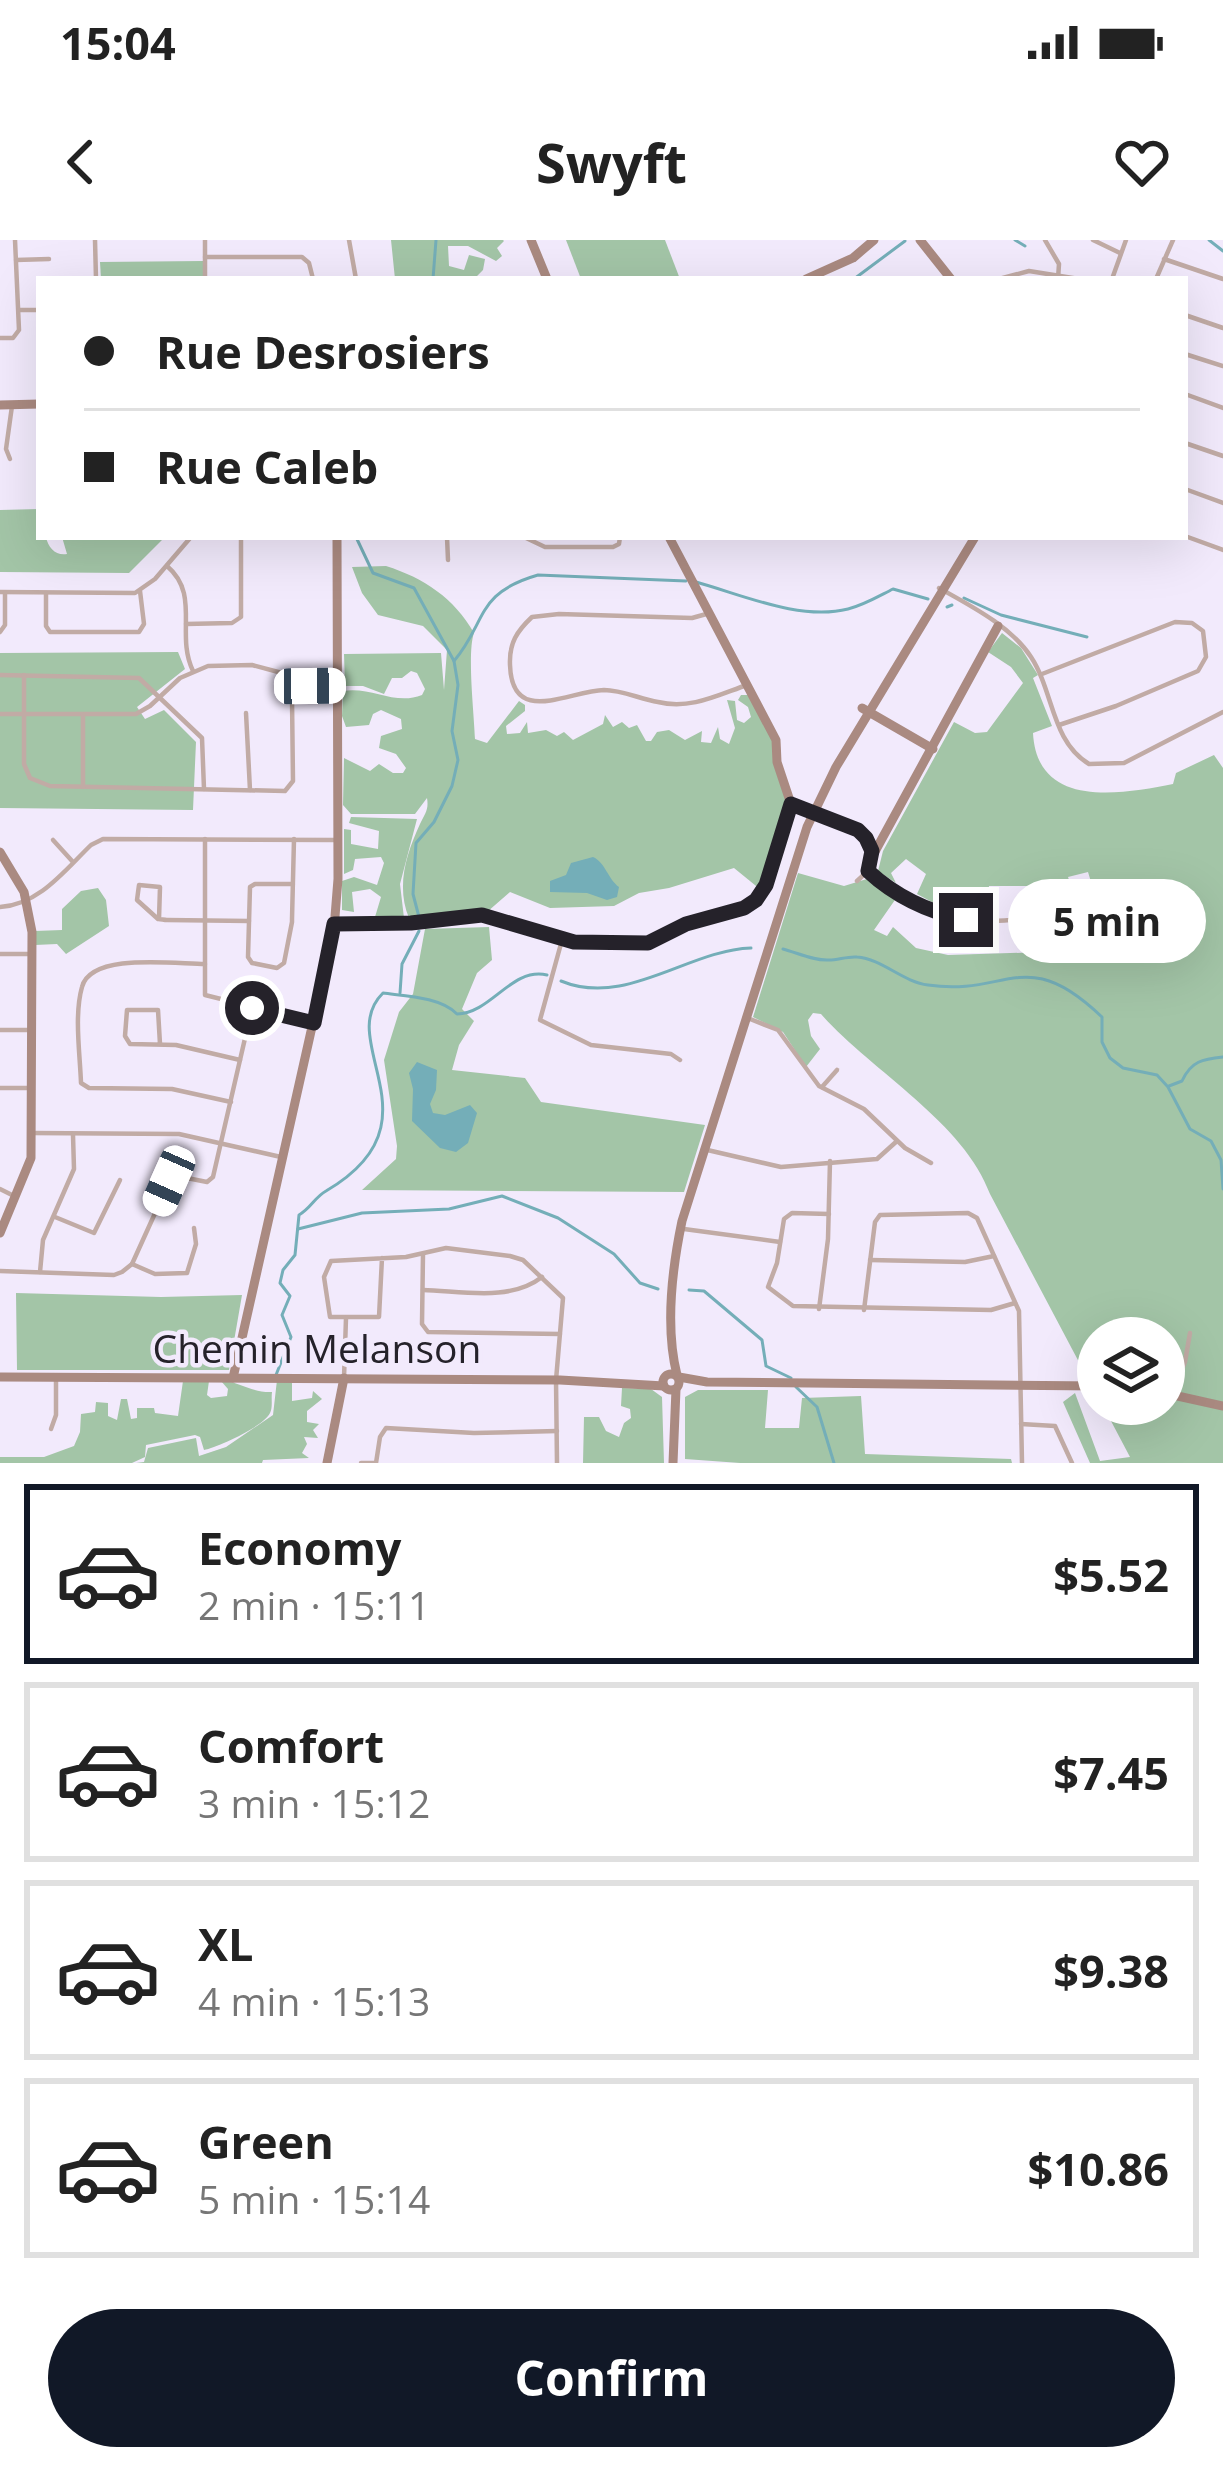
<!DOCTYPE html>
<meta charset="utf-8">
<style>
body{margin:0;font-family:"Open Sans",sans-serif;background:#f6f6f6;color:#222;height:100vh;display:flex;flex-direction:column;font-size:45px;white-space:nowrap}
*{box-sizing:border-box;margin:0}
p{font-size:39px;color:#767676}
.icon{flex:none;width:66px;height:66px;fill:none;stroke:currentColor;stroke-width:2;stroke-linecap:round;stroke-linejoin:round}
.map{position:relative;height:1223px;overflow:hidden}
.details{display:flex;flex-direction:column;background:#fff;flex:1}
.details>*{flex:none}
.guide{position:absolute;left:36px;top:36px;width:1152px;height:264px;border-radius:0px;box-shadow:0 12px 48px #0002;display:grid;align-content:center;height:264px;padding:0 48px;background:#fff}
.tools{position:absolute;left:1077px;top:1077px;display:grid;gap:24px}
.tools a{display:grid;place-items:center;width:108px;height:108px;border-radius:50%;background:#fff;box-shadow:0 12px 48px #0002;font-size:60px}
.end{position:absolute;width:54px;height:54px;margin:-27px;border:15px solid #25222a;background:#fff;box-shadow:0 0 0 6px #fff}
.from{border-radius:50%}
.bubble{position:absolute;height:84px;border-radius:42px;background:#fff;box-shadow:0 12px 48px #0002;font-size:39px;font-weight:700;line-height:84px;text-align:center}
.car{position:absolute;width:36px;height:72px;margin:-36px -18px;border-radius:15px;box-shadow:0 0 9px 3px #0007;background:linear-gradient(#fff 24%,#345 0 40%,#fff 0 76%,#345 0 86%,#fff 0)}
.guide b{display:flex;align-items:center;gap:42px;height:114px;font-size:45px}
.guide b+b{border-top:3px solid #e0e0e0}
.guide i{width:30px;height:30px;background:#222}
ul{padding:21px 0 0;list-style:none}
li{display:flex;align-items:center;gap:36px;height:180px;margin:0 24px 18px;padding:0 24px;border:6px solid #e0e0e0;border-radius:0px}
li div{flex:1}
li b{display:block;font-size:45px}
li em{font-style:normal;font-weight:700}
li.active{border-color:#111827}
li>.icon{width:108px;height:108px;stroke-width:1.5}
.primary-button{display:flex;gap:24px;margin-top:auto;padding:24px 48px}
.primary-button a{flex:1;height:138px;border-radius:72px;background:#111827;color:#fff;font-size:48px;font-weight:700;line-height:138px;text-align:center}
.status{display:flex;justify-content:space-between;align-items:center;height:84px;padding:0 60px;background:#fff;direction:ltr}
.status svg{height:33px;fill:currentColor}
header{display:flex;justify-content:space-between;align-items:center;height:156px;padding:0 48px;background:#fff;font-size:54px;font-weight:700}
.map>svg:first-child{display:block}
</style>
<div class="status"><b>15:04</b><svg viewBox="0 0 49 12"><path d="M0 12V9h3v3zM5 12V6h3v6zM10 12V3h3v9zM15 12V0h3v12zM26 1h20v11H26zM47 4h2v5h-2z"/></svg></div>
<header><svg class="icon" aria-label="back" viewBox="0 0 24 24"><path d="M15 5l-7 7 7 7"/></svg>Swyft<svg class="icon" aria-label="heart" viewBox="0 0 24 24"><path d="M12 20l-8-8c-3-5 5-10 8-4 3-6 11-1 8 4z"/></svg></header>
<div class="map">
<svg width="1223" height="1223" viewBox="0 0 1223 1223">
<rect width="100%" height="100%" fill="#f2eafc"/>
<g fill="#a3c5a7">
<path d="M391 0H503L504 1 497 8 502 16 496 21 468 6H448L449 26 464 30 469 15 485 19 483 30 474 39H395Z"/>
<path d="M566 0H665L680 39H581Z"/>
<path d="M203 21V39H101L100 22Z"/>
<path d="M39 269V297H46C48 308 56 316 67 314L62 297H165L129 333 0 332V270Z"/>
<path d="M386 326C424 338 454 358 474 393 467 412 474 473 475 499L487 503 519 461 525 465V471L506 486 507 494 520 493 527 482 528 493 546 490 557 496 564 492 573 500 603 484 605 475 613 487 622 482 629 488 637 485 646 501H651L657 492 669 490 685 500 702 491 701 502 711 503 718 487 720 499 729 504 735 488 727 460 735 461 737 480 744 483 751 477 748 467 738 460 741 455H748L775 505 788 566 761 650 734 628 669 648 639 653 614 666 550 668 510 652 487 672 409 678C396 647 406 614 420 584 425 573 429 570 427 558L415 574H351L343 565 344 518 370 531 379 524 393 533H403L406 528 396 514 379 508 381 496 402 489 401 479 381 470 373 474 369 485 346 487 342 476 343 451C371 446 395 466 422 455L425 449 417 433 411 431 402 438H392L384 454 363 446H345L344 414 441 413 444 450 447 410 423 386 378 375 362 353 352 327Z"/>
<path d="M1002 393 1021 408 1038 435 1033 438 1052 486 1033 493C1037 570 1122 554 1173 544L1176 533 1214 515 1223 528V1223H1090L1063 1162 1075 1153 1100 1221 1130 1217 1102 1164H1164V1098H1098V1158L990 954C964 882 870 830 821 774L813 773 808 780 811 796 820 809 806 827 783 792 753 777 798 633 844 646 870 638 897 657 874 690 887 696 893 687 916 708 948 715 1044 712 1047 717 1063 713 1062 700 1081 695 1097 698 1104 685 1088 632 1068 637 1075 658 1046 671 1035 646H989L988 658 949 649 943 668 917 654 926 634 906 619 891 633 896 643 878 631 883 611 954 482 975 493 987 492 1023 443 1011 427 988 412Z"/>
<path d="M178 412 185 429 137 467 145 479 164 470 196 502 193 570 0 568V413Z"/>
<path d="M351 577 417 579 400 644 404 678 375 677 381 657 370 649 352 652 354 672 342 670V641L354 637 377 645 384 623 381 617 355 619 353 630 344 634V589L351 590V604L378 609 379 591 349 583Z"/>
<path d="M98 648 106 660 109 686 66 714 57 704 35 705V691L62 690V669L81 651Z"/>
<path d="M489 687 492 720 477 733 462 769 474 781 459 805 452 830 525 838 541 862 705 885 684 952 362 950 396 919 397 906 384 820 399 772 413 754 425 689Z"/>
<path d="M16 1053 161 1057 242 1055 229 1130H17Z"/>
<path d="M277 1140 292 1141V1161L312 1158 313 1151 322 1159 307 1171V1182L319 1184 313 1190 318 1198 304 1197 307 1204 302 1213 309 1218 263 1220 262 1223H136L144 1222 148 1208 196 1198 199 1216 226 1207 273 1175Z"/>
<path d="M183 1141H209L207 1155 211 1158 227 1156 228 1149 221 1141C239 1141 252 1153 272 1152 271 1159 273 1167 270 1173 263 1187 218 1207 204 1210L200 1197 195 1195 146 1205 145 1217 132 1223H0V1217H44L74 1206 80 1192 81 1174 95 1172 96 1162 108 1163V1176L117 1180 121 1159H127L131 1179 137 1178V1168H154L155 1173 178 1176Z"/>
<path d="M622 1148 651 1149 662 1157 664 1223H583L584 1177H599L606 1191 619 1197 624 1183 631 1178 630 1169 621 1166Z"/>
<path d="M698 1150H768L765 1188H799L802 1158 861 1156 865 1214 1011 1219 1012 1223H740L685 1219V1157Z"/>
</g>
<g fill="#74aeb8">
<path d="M593 617C605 622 608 639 619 647L617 657 607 660 587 653 550 652V641L566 635 571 623Z"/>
<path d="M417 822 437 830 436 850 430 864 433 873 445 875 470 865 477 873 468 903 456 912 440 908 412 881 413 849 409 833Z"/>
</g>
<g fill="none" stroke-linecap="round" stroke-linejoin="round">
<g stroke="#74aeb8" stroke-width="3">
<path d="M1015 0 1025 6"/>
<path d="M1209 0 1223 11"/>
<path d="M433 39 436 0"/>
<path d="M854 39 905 1"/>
<path d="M356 297 373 333 414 348 454 421 458 445 452 491 458 520 452 546 434 582 416 603 413 654 419 677"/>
<path d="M696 342C743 355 800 381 848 369 864 365 879 356 893 349L928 359"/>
<path d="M964 358 1001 375 1087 397"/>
<path d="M947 367 952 365"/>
<path d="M454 421C487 382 475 353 538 335L686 341"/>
<path d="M783 709C798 713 814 721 829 720 838 720 848 716 857 717 882 719 903 742 928 745 1008 757 1025 703 1102 777V802L1110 818 1123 828 1157 835 1168 847 1190 889 1211 901 1221 920 1223 949"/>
<path d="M561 741C626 768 688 710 751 708"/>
<path d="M400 753 402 724 419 691"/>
<path d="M1169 846 1182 841C1191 821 1203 819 1223 817"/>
<path d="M298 989 362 973 449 969 502 956 558 978 614 1014 640 1043 658 1049"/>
<path d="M689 1050 704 1051 762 1100 766 1126 791 1138"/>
<path d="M276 1135 291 1097 282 1075 290 1056 280 1043 283 1030 295 1015 299 975C311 968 315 957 326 951 444 882 333 802 383 753 405 756 441 757 457 774 492 773 511 727 547 735"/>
<path d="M796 1147 817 1167 834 1223"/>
</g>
<g stroke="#c1aba5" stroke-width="4.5">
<path d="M95 0 96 39"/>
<path d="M205 0V39"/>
<path d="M349 0 356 39"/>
<path d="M1045 0 1059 24 1058 39"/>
<path d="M1093 0 1120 13"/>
<path d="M205 17H302L309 23 313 39"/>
<path d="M1164 19 1223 39"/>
<path d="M16 20 49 19"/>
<path d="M999 39 1029 31 1079 39"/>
<path d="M1112 39 1126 0"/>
<path d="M1156 39 1173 0"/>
<path d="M19 70H39"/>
<path d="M1185 75 1223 88"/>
<path d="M0 98H13L19 90 15 0"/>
<path d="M1185 114 1223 126"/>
<path d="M1185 154 1223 168"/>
<path d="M1185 203 1223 216"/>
<path d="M10 219 6 209 12 166"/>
<path d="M1185 249 1223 263"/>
<path d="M1185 296 1223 310"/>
<path d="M447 297 448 320"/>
<path d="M524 297 545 307H613L619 304 620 297"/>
<path d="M167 326C201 355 175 394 193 431"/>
<path d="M939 348C969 365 1011 386 1031 417 1054 452 1051 501 1089 524L1124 523 1223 472"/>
<path d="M0 352 135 353 155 339 191 297"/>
<path d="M46 353V386L50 392H139L144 384 140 351"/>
<path d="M710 373 692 378 559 374 532 377C517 391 509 403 510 425 512 487 568 451 604 450 622 450 640 459 658 462 690 470 718 455 747 445"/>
<path d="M186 384 232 383 241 377V297"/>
<path d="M0 392 5 385V353"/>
<path d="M1042 434 1175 382 1192 383 1203 391 1206 417 1198 431 1116 466 1059 485"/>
<path d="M0 435 139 438 202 498 204 549"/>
<path d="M24 435V524L30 538 50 546 285 551 293 541 292 459 297 443"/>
<path d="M246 473 250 550"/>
<path d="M0 474H136L150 466 180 438 208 426 252 425 282 433 297 443 338 445"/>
<path d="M83 475V547"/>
<path d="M205 599V755L309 781"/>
<path d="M53 600 73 622"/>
<path d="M857 641 868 631C938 694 1013 691 1096 658"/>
<path d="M293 644H255L250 647 248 717 252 723 277 728 284 723 292 682V679L294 599"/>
<path d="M0 667C39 665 65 630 91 605L103 599 336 600"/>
<path d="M159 679 160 647 139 645 137 660 158 679C161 679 164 680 167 680L249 681"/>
<path d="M335 679 411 683 486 675 569 702 636 705 756 660 768 641 791 564"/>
<path d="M334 684 363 683"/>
<path d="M562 700 540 780 591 805 671 814 680 820"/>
<path d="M0 714H30"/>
<path d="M205 724C175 724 91 712 82 747 74 775 80 814 81 843L89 848 172 849 231 862"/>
<path d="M750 779 778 790 819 846 864 869 905 908 931 923"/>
<path d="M0 790H30"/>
<path d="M160 804 158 770H127L125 796 130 804 176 805 240 820"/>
<path d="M822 847 837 830"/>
<path d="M0 848H30"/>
<path d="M31 893 179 894 281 917"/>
<path d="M703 909 781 927 877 919 897 901"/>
<path d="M0 949 16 957"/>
<path d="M829 974 792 973 784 979 777 1023 768 1047 793 1066 991 1070 1015 1063"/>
<path d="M55 977 94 993 120 940"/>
<path d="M684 989 780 1002"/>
<path d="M423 1014 422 1084 428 1092 560 1094"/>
<path d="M382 1018 379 1077H330L324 1037 331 1021 406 1017 446 1008 510 1016 523 1020 563 1058 556 1140 557 1223"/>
<path d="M870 1020 965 1022 994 1016"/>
<path d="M132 1024 155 1034 187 1033 196 1004 194 988"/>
<path d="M0 1031 114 1035 122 1032 132 1024 171 938 177 936 207 942 213 937 252 768"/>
<path d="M40 1032 43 1000 74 929 73 895"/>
<path d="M423 1050C462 1051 510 1062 542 1037"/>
<path d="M819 1069 828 999 830 921"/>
<path d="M864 1070 875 982 880 975 968 973 977 978 1019 1071 1022 1223"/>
<path d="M344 1138 346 1078"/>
<path d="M1172 1155 1185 1122 1190 1093"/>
<path d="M1021 1184 1055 1186 1072 1223"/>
<path d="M51 1189 56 1175V1141"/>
<path d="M361 1223H375"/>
<path d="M376 1223 380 1197 386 1188 474 1193 557 1191"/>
</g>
<g stroke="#aa8a81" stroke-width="9">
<path d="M531 0 547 39"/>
<path d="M920 0 951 39"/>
<path d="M806 39 853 18 874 0"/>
<path d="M0 165 39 164"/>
<path d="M669 297 776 500 777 522 791 564 864 595 872 614 868 631"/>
<path d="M862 468 933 509"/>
<path d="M0 612 24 652 32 692 31 918 0 993"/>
<path d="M872 617 998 386"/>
<circle cx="671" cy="1142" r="8"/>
<path d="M677 1135C665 1087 672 1029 682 981L807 587 836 527 975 297"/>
<path d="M0 1137 560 1140 664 1146"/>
<path d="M679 1137 707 1142 1098 1146"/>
<path d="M233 1138 334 689 338 639 337 297"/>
<path d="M1164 1153 1223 1166"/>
<path d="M327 1223 344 1138"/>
<path d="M673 1223 676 1149"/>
</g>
</g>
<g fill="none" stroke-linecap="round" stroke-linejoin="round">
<path stroke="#25222a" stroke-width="15" d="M252 768 314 783 334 684 411 683 482 675 574 702 648 703 686 684 744 668 756 660 766 645 791 564 858 590 866 598 872 611 868 631C896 657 928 672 966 680"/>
</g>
<g text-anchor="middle" stroke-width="9" stroke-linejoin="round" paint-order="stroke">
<g font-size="39" fill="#25222a" stroke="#f2eafc">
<text x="317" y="1123">Chemin Melanson</text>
</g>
</g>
</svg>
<div class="tools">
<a><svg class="icon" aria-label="layers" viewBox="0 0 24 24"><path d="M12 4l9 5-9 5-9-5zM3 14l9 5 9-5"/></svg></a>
</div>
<i class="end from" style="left:252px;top:768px"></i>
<i class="end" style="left:966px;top:680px"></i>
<div class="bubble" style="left:1008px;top:639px;width:198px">5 min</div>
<i class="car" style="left:310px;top:446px;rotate:89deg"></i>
<i class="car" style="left:169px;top:941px;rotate:204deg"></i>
<div class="guide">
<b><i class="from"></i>Rue Desrosiers</b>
<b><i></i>Rue Caleb</b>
</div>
</div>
<section class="details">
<ul>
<li class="active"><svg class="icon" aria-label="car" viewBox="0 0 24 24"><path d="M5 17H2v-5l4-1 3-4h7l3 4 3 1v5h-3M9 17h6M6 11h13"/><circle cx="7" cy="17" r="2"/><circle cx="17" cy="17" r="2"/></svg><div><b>Economy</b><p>2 min · 15:11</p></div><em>$5.52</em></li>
<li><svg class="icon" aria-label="car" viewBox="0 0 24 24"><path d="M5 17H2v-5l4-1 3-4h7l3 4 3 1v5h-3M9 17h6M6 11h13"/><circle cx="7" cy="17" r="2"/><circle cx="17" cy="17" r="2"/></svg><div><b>Comfort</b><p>3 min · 15:12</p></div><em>$7.45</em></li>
<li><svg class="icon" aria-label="car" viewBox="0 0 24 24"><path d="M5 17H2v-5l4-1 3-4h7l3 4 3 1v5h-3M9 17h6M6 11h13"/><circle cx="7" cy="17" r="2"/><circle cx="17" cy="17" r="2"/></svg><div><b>XL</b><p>4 min · 15:13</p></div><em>$9.38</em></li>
<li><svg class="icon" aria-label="car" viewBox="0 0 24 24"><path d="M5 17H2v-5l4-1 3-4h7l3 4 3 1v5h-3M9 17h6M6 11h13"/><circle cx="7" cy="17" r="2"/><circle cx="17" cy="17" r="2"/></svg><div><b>Green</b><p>5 min · 15:14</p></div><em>$10.86</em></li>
</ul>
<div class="primary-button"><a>Confirm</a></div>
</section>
